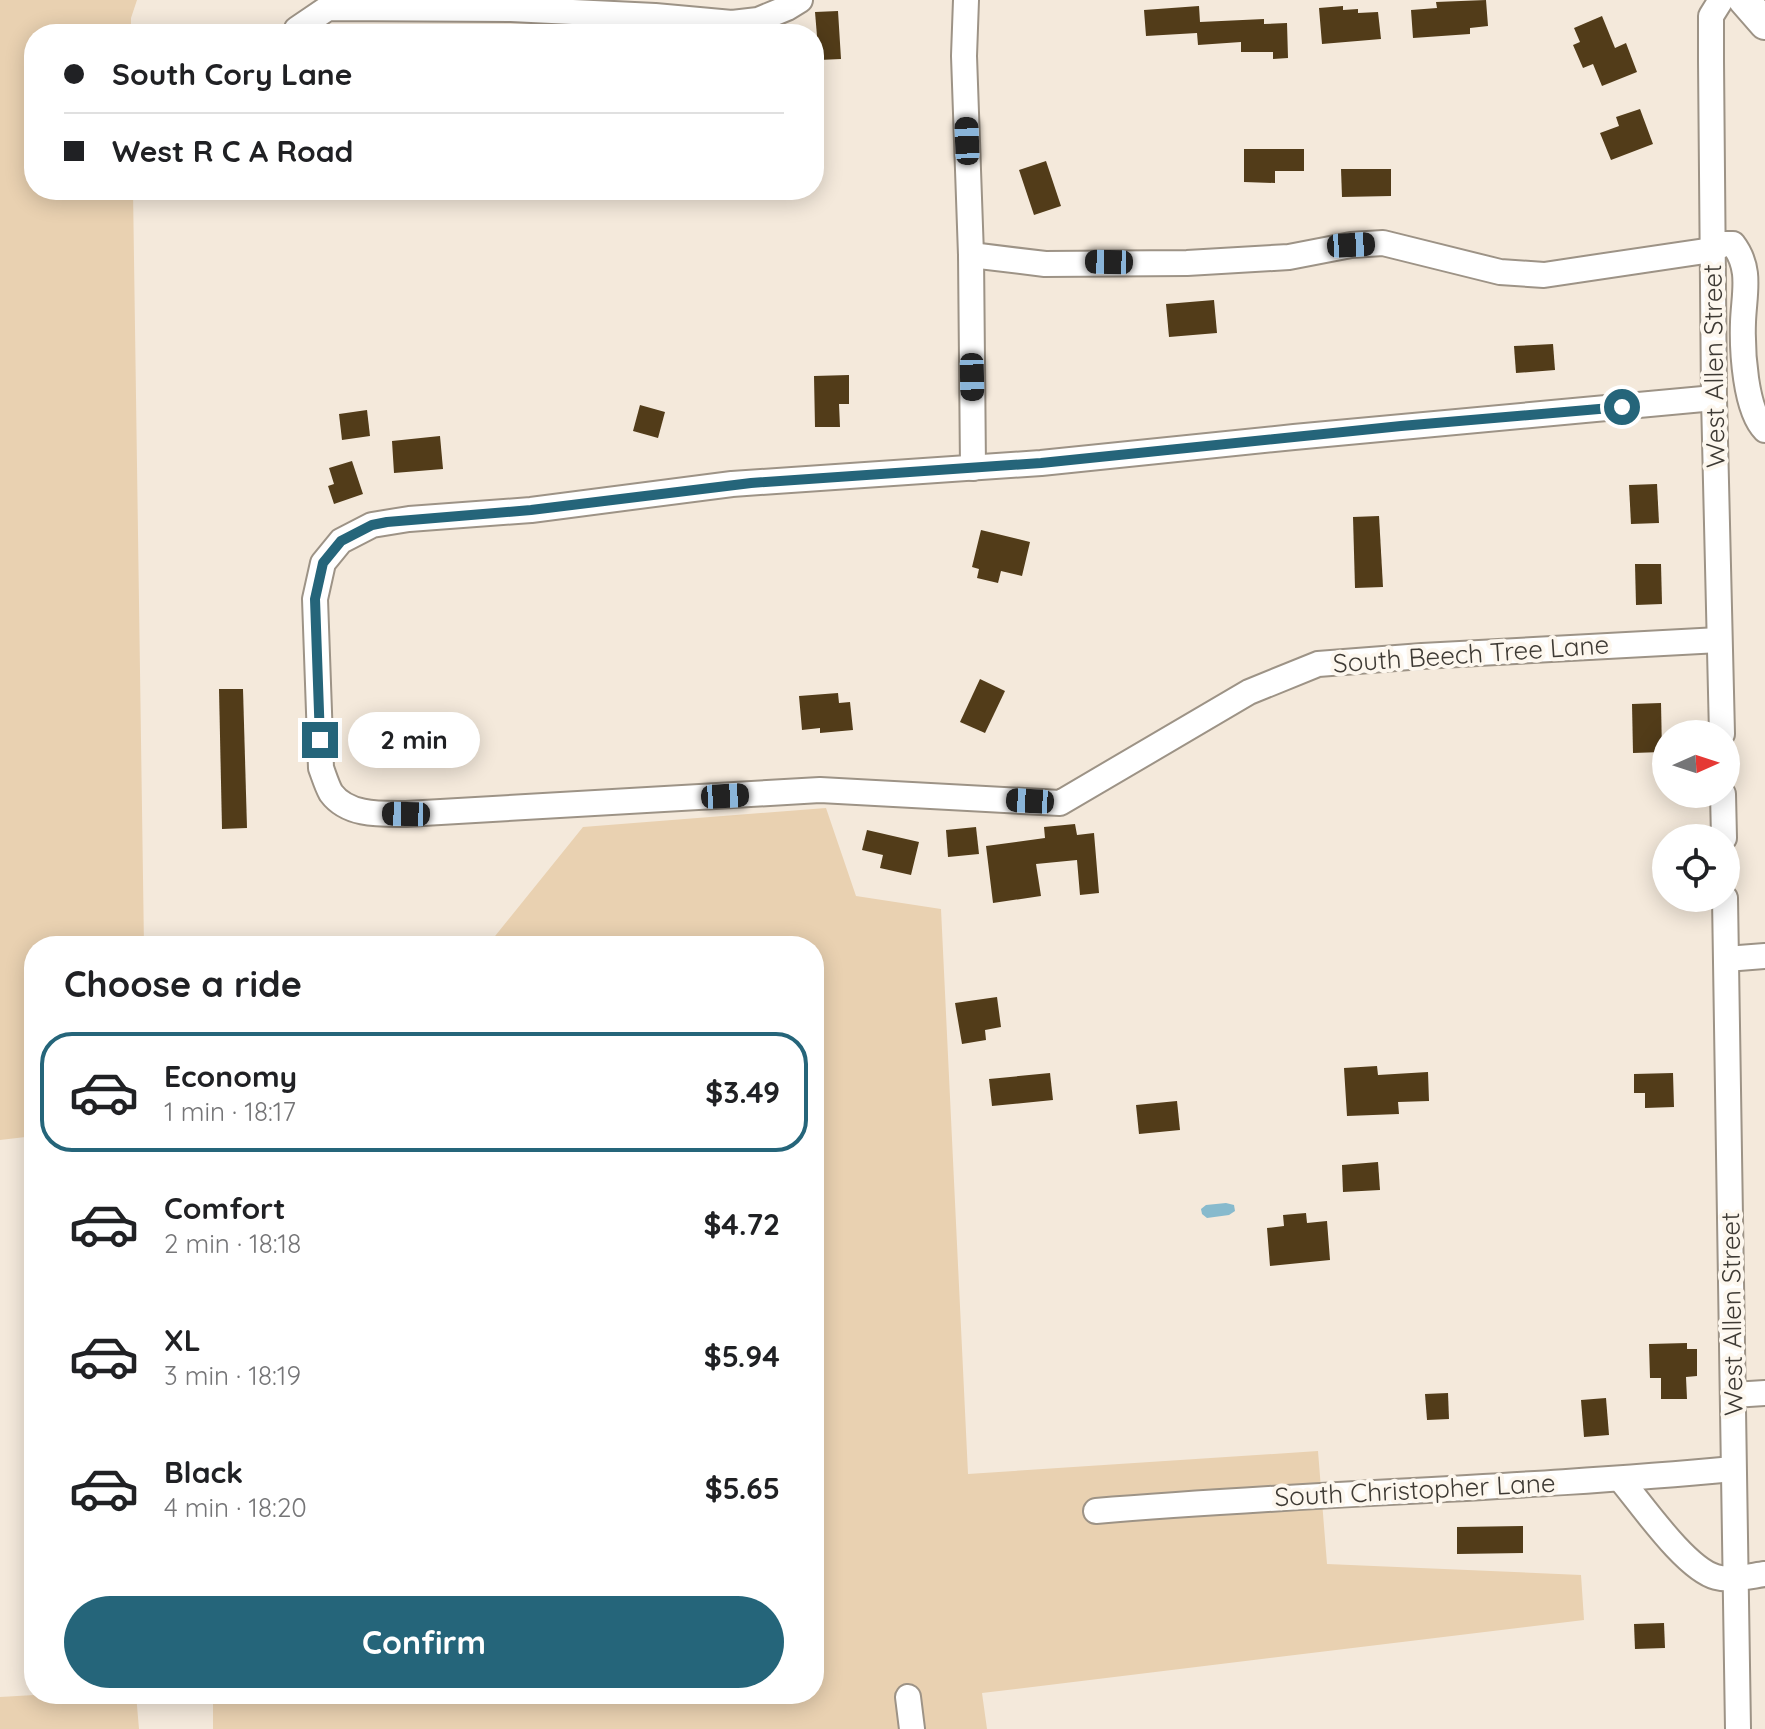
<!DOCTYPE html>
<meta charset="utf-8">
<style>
body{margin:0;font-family:Quicksand,sans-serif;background:#f2f2f2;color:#202124;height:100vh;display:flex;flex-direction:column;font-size:30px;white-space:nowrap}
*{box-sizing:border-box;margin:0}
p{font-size:26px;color:#757577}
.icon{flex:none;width:44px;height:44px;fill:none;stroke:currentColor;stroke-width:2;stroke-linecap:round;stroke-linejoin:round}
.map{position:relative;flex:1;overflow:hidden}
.drawer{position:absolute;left:24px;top:936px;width:800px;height:768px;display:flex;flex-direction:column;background:#fff;border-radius:32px;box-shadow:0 4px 20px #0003}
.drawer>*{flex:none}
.guide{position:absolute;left:24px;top:24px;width:800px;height:176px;border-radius:32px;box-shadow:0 4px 20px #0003;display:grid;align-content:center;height:176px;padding:0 40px;background:#fff}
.needle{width:52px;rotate:87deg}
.buttons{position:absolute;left:1652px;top:720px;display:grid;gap:16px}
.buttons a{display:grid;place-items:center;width:88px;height:88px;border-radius:50%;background:#fff;box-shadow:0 4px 20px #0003;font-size:40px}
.end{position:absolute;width:36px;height:36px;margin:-18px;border:10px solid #25657a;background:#fff;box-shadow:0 0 0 4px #fff}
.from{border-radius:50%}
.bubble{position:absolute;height:56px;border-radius:28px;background:#fff;box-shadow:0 4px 20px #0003;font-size:26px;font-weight:700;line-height:56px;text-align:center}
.car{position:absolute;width:24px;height:48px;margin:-24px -12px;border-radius:10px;box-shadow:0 0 6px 2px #0007;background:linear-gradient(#222 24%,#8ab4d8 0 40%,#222 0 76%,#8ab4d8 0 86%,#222 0)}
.guide b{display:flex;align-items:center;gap:28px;height:76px;font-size:30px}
.guide b+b{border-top:2px solid #e0e0e0}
.guide i{width:20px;height:20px;background:#202124}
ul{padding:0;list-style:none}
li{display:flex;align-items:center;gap:24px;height:120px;margin:0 16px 12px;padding:0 24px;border:4px solid transparent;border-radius:32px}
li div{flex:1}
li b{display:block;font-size:30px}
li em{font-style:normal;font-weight:700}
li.selected{border-color:#25657a}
li>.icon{width:72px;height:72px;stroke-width:1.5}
h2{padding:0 40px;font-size:36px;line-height:96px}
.button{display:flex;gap:16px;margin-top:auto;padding:16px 40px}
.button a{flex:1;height:92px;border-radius:48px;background:#25657a;color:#fff;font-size:32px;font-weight:700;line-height:92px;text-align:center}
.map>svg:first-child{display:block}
</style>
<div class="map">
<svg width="1765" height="1729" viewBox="0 0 1765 1729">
<rect width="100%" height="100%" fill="#f4e9db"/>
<g fill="#e9d1b1">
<path d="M0 0H137L131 18V34H34V190H133L144 946H34V1136L0 1140Z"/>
<path d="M826 808 856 896 941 909 968 1474 1318 1451 1327 1564 1581 1575 1584 1620 982 1693 987 1729H213V1694H814V946H487L583 827Z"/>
<path d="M52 1694H136L139 1729H0V1697Z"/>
</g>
<path fill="#87bacd" d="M1226 1203 1234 1205 1235 1211 1229 1215 1207 1218 1202 1214 1201 1209 1206 1205Z"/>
<g fill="#523c19">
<path d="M1486 0 1488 26 1470 28V34L1413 38 1411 10 1437 8 1436 2Z"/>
<path d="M1199 6 1200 22 1264 19V24L1287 23 1288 58 1273 59V52H1241V42L1198 45 1197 33 1146 36 1144 10Z"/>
<path d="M1343 6V10L1358 9V13L1378 12 1381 39 1322 44 1319 8Z"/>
<path d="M838 11 841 59 819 60 815 12Z"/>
<path d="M1602 16 1615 48 1626 43 1637 72 1602 86 1593 64 1583 68 1573 45 1580 42 1574 28Z"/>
<path d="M1640 109 1653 144 1611 160 1600 133 1619 126 1616 117Z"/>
<path d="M1244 149H1304V171H1275V183L1244 182Z"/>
<path d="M1046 161 1061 206 1034 215 1019 170Z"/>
<path d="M1341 169H1391V196L1342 197Z"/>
<path d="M1214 300 1217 333 1169 337 1166 304Z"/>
<path d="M1553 344 1555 370 1516 373 1514 346Z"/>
<path d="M849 375V404H839L840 427H815L814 376Z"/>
<path d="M640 405 665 412 658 438 633 431Z"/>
<path d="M367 410 370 436 342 440 339 414Z"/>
<path d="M440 436 443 469 394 473 392 441Z"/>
<path d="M352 461 363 494 334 504 328 486 334 484 329 468Z"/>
<path d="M1657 484 1659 523 1631 524 1629 485Z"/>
<path d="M1379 516 1383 587 1355 588 1353 517Z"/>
<path d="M981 530 1030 542 1022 576 1001 571 998 583 977 578 979 569 972 567Z"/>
<path d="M1635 564H1661L1662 604 1636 605Z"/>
<path d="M980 679 1005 691 985 733 960 722Z"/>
<path d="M219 689H243L247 828 222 829Z"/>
<path d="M838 693 839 703 850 702 853 730 820 733V728L802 730 799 696Z"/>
<path d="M1661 703 1662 752 1633 753 1632 704Z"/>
<path d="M1075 824 1077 835 1094 833 1099 893 1080 895 1077 860 1036 864 1041 896 993 903 986 846 1045 838 1044 827Z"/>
<path d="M976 827 979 854 948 857 946 830Z"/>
<path d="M867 830 919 842 911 875 880 868 883 855 862 850Z"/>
<path d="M997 997 1001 1027 985 1030 986 1040 962 1044 955 1003Z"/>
<path d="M1377 1066 1378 1075 1428 1072 1429 1101 1398 1102 1399 1114 1347 1116 1344 1068Z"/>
<path d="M1050 1073 1053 1100 992 1106 989 1079Z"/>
<path d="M1673 1073 1674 1107 1645 1108V1093H1634V1074Z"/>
<path d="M1177 1101 1180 1130 1139 1134 1136 1105Z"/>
<path d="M1378 1162 1380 1190 1343 1192 1342 1165Z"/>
<path d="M1306 1213 1307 1223 1327 1221 1330 1260 1270 1266 1267 1228 1284 1226 1283 1215Z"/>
<path d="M1687 1343V1349H1697V1376L1686 1377 1687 1399H1661V1378H1650L1649 1344Z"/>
<path d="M1448 1393 1449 1419 1427 1420 1425 1394Z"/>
<path d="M1606 1398 1609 1435 1584 1437 1581 1400Z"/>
<path d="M1523 1526V1553L1457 1554V1527Z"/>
<path d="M1664 1623 1665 1648 1635 1649 1634 1624Z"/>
</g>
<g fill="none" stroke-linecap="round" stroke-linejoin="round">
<defs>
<g id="minor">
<path d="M966 0 964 56 971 255 973 468"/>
<path d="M1721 0 1711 16V61L1714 398 1722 734"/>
<path d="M298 34 297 29 328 8 511 9 655 16 732 23 758 20 787 8 800 0"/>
<path d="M971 255 1045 264 1187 263 1289 257 1351 245 1383 243 1500 272 1544 275 1712 250 1724 244H1733C1752 269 1744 293 1743 322 1742 350 1745 410 1765 430"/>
<path d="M1714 398 1294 437 1041 463 732 484 531 510 409 519 372 525 341 541 323 563 315 599 321 768C324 776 327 786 331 793 348 816 381 814 406 814L820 790 1060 803 1249 692 1318 664 1422 656 1719 640"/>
<path d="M1723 794 1724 838"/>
<path d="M1725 898 1738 1729"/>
<path d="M1726 959 1765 956"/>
<path d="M1733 1395 1765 1393"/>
<path d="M1621 1480C1642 1505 1686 1569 1716 1577 1730 1581 1750 1576 1765 1574"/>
<path d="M1096 1511C1308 1493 1521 1489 1733 1469"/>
<path d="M908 1697 912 1729"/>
</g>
<path id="major" d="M1744 0 1765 24"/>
</defs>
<use href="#minor" stroke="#9d9386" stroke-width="28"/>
<use href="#major" stroke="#9d9386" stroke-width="34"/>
<use href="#minor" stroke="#fff" stroke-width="24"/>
<use href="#major" stroke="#fff" stroke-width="30"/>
</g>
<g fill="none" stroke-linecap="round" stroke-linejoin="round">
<path stroke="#25657a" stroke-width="10" d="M320 740 315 599 323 563 341 541 372 525 387 522 531 510 751 483 1041 463 1401 426 1622 407"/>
</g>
<g text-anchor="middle" stroke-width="8" stroke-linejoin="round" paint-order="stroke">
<g font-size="26" fill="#3e3a34" stroke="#fdf7ee">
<text transform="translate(1714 366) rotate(-91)" y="9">West Allen Street</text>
<text transform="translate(1471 654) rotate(-4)" y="9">South Beech Tree Lane</text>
<text transform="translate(1732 1314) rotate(-91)" y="9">West Allen Street</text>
<text transform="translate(1415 1490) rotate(-3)" y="9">South Christopher Lane</text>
</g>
</g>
</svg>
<div class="buttons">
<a><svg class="needle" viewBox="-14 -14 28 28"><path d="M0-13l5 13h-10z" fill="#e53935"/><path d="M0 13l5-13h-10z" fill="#757577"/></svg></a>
<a><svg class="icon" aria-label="locate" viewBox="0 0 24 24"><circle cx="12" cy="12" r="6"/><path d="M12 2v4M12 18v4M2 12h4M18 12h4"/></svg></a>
</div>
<i class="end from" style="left:1622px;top:407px"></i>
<i class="end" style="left:320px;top:740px"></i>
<div class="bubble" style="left:348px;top:712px;width:132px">2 min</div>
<i class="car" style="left:967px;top:141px;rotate:358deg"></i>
<i class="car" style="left:1351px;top:245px;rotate:87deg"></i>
<i class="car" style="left:1109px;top:262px;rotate:271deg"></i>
<i class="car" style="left:972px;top:377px;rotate:179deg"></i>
<i class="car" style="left:725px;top:796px;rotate:87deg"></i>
<i class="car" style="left:1030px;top:801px;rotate:273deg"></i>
<i class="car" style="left:406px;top:814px;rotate:271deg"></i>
<div class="guide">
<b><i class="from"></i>South Cory Lane</b>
<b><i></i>West R C A Road</b>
</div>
<section class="drawer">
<h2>Choose a ride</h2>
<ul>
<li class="selected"><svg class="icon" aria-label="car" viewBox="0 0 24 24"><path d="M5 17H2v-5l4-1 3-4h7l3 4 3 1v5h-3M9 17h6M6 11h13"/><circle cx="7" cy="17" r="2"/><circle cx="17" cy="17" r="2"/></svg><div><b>Economy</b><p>1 min · 18:17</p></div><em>$3.49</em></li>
<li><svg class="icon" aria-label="car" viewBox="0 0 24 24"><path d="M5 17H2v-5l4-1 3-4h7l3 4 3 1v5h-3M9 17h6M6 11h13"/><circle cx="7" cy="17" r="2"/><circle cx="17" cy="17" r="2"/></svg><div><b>Comfort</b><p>2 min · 18:18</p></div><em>$4.72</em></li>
<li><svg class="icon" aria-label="car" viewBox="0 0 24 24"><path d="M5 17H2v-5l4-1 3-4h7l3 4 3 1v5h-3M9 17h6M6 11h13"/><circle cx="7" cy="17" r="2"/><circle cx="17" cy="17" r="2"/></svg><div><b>XL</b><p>3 min · 18:19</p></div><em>$5.94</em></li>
<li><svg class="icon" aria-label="car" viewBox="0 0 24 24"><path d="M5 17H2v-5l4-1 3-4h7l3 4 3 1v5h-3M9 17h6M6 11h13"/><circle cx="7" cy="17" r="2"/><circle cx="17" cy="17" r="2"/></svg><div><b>Black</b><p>4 min · 18:20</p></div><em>$5.65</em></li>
</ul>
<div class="button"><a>Confirm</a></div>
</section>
</div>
